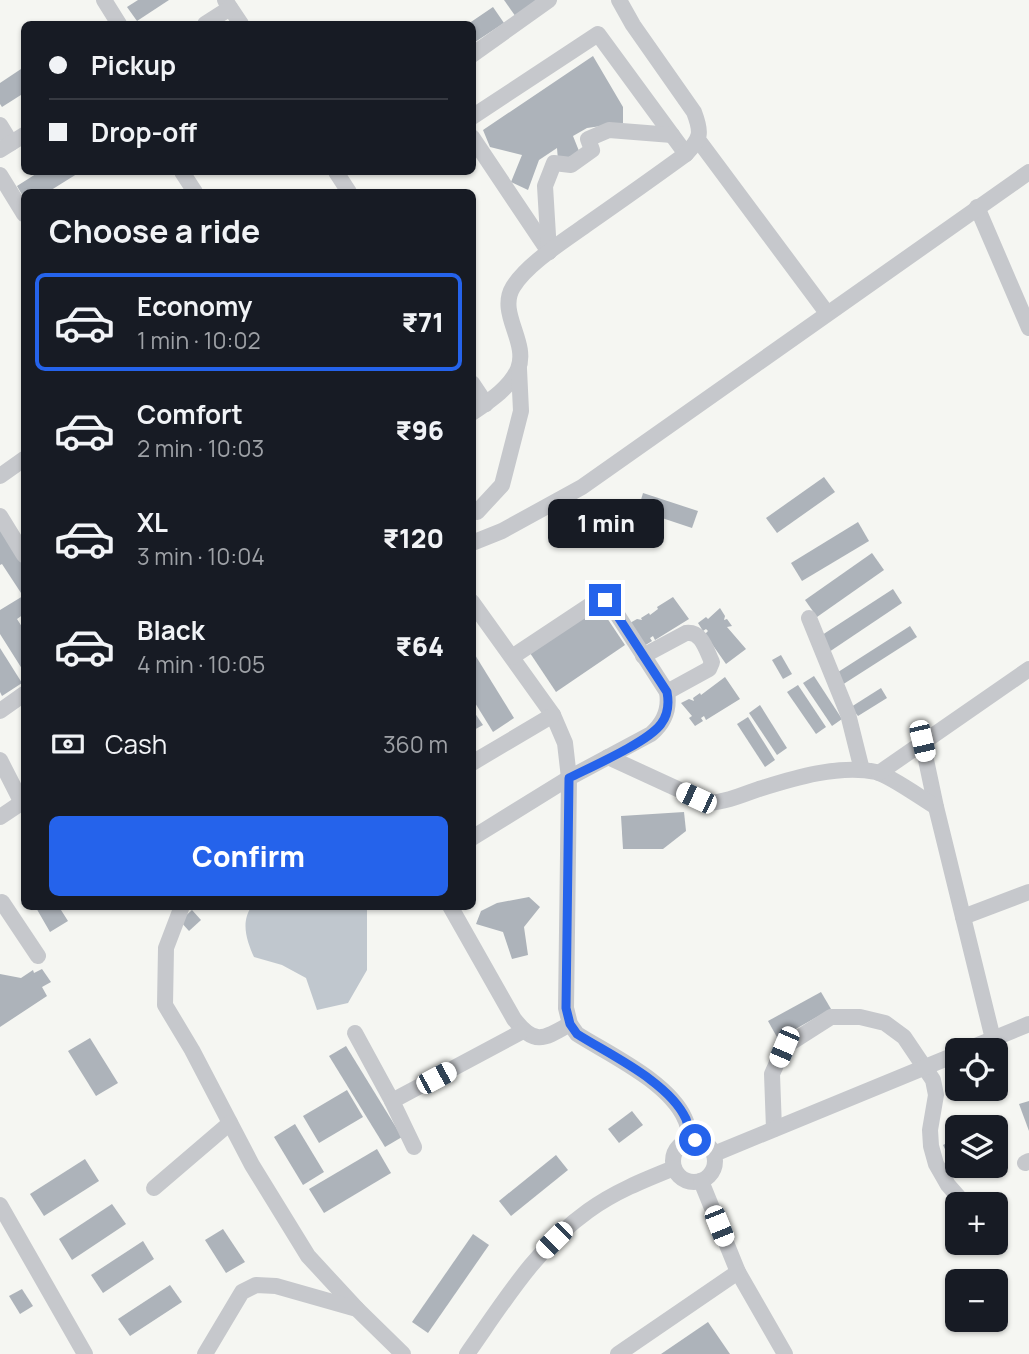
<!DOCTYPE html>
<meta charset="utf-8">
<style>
body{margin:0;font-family:Manrope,sans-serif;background:#20242c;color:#f1f3f6;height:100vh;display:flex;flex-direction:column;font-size:26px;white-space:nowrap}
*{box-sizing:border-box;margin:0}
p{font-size:23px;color:#9ea1a6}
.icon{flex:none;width:38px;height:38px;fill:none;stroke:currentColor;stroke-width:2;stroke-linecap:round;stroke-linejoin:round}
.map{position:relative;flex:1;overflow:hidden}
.panel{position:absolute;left:21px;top:189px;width:455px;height:721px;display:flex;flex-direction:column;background:#171b24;border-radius:10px;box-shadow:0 2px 5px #0004}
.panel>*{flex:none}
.banner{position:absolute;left:21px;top:21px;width:455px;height:154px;border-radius:10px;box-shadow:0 2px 5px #0004;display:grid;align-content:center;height:154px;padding:0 28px;background:#171b24}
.fabs{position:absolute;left:945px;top:1038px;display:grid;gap:14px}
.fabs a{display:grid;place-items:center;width:63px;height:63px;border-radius:10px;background:#171b24;box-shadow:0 2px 5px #0004;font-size:35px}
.end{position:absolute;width:32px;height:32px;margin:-16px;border:9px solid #2563eb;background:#fff;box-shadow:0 0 0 4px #fff}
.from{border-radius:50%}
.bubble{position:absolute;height:49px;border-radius:10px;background:#171b24;box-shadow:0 2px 5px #0004;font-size:23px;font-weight:800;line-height:49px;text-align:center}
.car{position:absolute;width:21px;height:42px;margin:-21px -10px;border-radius:9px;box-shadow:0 0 5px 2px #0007;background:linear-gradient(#fff 24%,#345 0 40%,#fff 0 76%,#345 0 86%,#fff 0)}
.banner b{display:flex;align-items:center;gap:24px;height:66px;font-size:26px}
.banner b+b{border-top:2px solid #363941}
.banner i{width:18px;height:18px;background:#f1f3f6}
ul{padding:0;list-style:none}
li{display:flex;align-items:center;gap:21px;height:98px;margin:0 14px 10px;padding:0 14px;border:4px solid transparent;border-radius:10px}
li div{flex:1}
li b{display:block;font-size:26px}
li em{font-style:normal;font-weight:800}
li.active{border-color:#2563eb}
li>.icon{width:63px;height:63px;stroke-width:1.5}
h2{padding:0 28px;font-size:32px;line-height:84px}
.pay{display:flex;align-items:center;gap:18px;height:77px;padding:0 28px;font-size:26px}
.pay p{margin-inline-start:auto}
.primary-button{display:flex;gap:14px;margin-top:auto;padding:14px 28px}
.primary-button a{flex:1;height:80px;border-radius:10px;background:#2563eb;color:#fff;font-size:28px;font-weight:800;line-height:80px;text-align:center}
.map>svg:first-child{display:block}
</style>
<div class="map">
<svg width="1029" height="1354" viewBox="0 0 1029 1354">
<rect width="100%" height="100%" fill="#f5f6f2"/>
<path fill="#c0c7ce" d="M252 906 367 907V970L348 1003 317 1010 306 978 282 965 254 957C247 941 240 922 252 906Z"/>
<g fill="#adb3ba">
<path d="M138 0H169L137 21 127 7Z"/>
<path d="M504 0H540L516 17Z"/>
<path d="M493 7 504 23 472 44V24H468Z"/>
<path d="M593 56 623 107V123L587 128 573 136 579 151 572 156 558 160 557 148 539 160 528 190 511 182 522 155 490 147 483 130Z"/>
<path d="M24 67V93L2 107 0 104V83Z"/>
<path d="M39 172H80L48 192H24V198L17 186Z"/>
<path d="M824 477 835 492 777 533 766 518Z"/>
<path d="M643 493 698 511 692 528 638 510Z"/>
<path d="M858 522 869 541 802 581 791 563Z"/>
<path d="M0 530 24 567V614L17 619 24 630V672L0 634V610L23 596 2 564 0 565Z"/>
<path d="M872 553 884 570 817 617 805 600Z"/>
<path d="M893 589 902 603 829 652 819 637Z"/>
<path d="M673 597 689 619 655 640 653 636 650 638 652 641 644 646 638 638 640 636 630 623 637 619 642 620 641 618 649 613 650 615 658 609 657 607Z"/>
<path d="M599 606 625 645 556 692 530 653Z"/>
<path d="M720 608 725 616 724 620 727 619 732 626 727 627 746 649 726 664 705 634 708 631 706 629 703 631 698 623 706 617 708 619Z"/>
<path d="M910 626 917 637 842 685 835 674Z"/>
<path d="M0 648 22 683 2 696 0 692Z"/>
<path d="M472 650 514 718 493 732 472 698Z"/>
<path d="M781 655 792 674 783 679 772 660Z"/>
<path d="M814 676 842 719 832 726 803 683Z"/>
<path d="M725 677 740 699 706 720 704 716 701 718 703 721 695 726 689 718 692 716 681 703 689 699 694 701 693 698 700 693 701 695Z"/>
<path d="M798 685 826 727 816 734 787 692Z"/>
<path d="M881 688 887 698 858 716 851 707Z"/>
<path d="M760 705 787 748 777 755 749 713Z"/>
<path d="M472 709 483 725 472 731Z"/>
<path d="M748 717 775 760 765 767 737 724Z"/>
<path d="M684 812 686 831 663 849H623L621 816Z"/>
<path d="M529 897 540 907 524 927 528 955 512 959 503 932 476 924 481 911 497 903Z"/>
<path d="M35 906H66L61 910 68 921 50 932Z"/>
<path d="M192 910 201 920 189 931 180 921Z"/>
<path d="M42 969 51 982 42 987 47 996 0 1027V974L21 978 33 970 34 973Z"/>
<path d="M821 992 831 1009 778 1039 768 1021Z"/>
<path d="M90 1038 118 1083 96 1096 68 1051Z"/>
<path d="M346 1046 402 1137 385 1147 329 1056Z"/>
<path d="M347 1090 363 1117 319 1143 303 1116Z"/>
<path d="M1029 1101V1131L1019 1104Z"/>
<path d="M632 1111 643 1125 619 1143 608 1129Z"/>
<path d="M295 1124 324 1172 303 1185 274 1137Z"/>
<path d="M957 1138V1166L954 1168 943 1145Z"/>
<path d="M377 1149 391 1173 324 1213 309 1189Z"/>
<path d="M556 1155 568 1170 511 1216 499 1201Z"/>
<path d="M85 1159 99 1181 44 1216 30 1194Z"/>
<path d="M112 1204 126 1224 72 1260 59 1239Z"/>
<path d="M223 1229 245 1262 226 1273 205 1240Z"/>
<path d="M473 1234 489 1245 428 1333 412 1322Z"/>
<path d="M143 1241 154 1259 103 1293 91 1275Z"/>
<path d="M170 1285 182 1302 130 1336 118 1319Z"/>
<path d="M22 1289 33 1306 20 1314 9 1296Z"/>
<path d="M708 1322 730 1354H661Z"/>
</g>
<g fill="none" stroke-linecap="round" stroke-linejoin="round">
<g stroke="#c6c8cc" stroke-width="16">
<path d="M104 0 119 24"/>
<path d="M225 0 241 24"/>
<path d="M205 24 230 8"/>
<path d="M472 55 549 0"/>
<path d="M472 117 598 34 686 154"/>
<path d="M0 125 11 143"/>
<path d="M472 137 549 252"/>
<path d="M699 141 827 313"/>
<path d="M0 150 24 135"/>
<path d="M182 172 195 192"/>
<path d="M336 172 349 192"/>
<path d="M0 175 24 214"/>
<path d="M977 207 1029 328"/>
<path d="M549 252 545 186 554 163 571 165 592 150 588 139 609 130 672 135"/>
<path d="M472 383 486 404"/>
<path d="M472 413C488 402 510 388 518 369 529 342 497 313 513 287 527 264 564 241 586 225 619 202 653 178 686 154 701 138 702 133 694 112L633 25 619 0"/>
<path d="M0 476 24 459"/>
<path d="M477 512 502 485 521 411 519 369"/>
<path d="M0 516 24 555"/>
<path d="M472 543 502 531 582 487 1029 172"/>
<path d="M472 602 553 715 565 743 569 778 566 1008 570 1024 577 1034C610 1055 669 1082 685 1119 688 1125 689 1134 691 1140"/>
<path d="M809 618 848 714 862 770"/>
<path d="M643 656 686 633C702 631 706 650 712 662L709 669 667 692"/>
<path d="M0 711 24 694"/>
<path d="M922 741 936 807"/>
<path d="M608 757 708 803C726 802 742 795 759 789 794 778 840 764 876 772 891 776 921 798 936 807L993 1039"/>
<path d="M0 760 22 803"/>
<path d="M472 763 553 715"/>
<path d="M879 773 1029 669"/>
<path d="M0 817 24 801"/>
<path d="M472 838 569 778 651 734C664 723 670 710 667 692L611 605 605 600H598L512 657"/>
<path d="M2 902 38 956"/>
<path d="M182 906 166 948 165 1005 192 1050 252 1165 308 1256 357 1309"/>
<path d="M450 906 514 1019C535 1046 544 1039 570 1024"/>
<path d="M963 917 1029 892"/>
<path d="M355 1033 392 1101"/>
<path d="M966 1050 1029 1024"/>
<path d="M774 1129 772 1074 784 1047 831 1017H860L885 1023 904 1037 933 1080 936 1095 930 1130 931 1146 936 1164 948 1185 963 1202"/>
<circle cx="694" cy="1161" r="21"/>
<path d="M414 1147 392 1101 523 1031"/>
<path d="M714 1154 957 1054"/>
<path d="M1025 1163 1029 1161"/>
<path d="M701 1181 738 1272 785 1354"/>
<path d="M154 1188 230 1123"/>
<path d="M0 1205 85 1354"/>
<path d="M205 1354 242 1292 256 1285 276 1286 357 1309 403 1354"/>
<path d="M467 1354C503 1303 536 1248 588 1211 614 1192 644 1180 674 1168"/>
<path d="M618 1354 738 1272"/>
</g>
</g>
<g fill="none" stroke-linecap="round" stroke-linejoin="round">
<path stroke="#2563eb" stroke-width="9" d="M605 600 611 606 667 692C669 703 668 715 661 724 648 742 591 767 569 778L566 1008 570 1024 577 1034C610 1055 669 1082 686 1119 688 1125 689 1133 691 1140H695"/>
</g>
</svg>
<div class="fabs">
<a><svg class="icon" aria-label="locate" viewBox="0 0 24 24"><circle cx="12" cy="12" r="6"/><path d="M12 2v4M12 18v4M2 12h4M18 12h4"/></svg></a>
<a><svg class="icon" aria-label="layers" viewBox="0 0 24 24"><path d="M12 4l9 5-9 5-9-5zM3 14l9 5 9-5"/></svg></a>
<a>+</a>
<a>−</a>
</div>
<i class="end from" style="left:695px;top:1140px"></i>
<i class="end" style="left:605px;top:600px"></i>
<div class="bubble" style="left:548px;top:499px;width:116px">1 min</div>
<i class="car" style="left:922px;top:741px;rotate:167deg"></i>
<i class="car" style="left:696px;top:798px;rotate:295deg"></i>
<i class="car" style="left:784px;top:1047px;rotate:203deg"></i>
<i class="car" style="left:436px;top:1078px;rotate:62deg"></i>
<i class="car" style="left:719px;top:1226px;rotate:158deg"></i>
<i class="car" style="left:554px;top:1240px;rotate:225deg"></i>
<div class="banner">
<b><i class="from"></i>Pickup</b>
<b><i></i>Drop-off</b>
</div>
<section class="panel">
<h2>Choose a ride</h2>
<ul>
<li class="active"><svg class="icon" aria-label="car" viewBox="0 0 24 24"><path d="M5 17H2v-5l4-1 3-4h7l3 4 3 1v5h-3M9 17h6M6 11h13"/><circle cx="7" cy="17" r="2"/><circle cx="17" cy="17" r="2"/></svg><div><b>Economy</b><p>1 min · 10:02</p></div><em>₹71</em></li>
<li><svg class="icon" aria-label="car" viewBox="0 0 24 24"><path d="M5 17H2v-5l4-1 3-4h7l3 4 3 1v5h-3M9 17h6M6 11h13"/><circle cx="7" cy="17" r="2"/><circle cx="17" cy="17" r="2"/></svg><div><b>Comfort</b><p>2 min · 10:03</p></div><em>₹96</em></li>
<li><svg class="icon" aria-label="car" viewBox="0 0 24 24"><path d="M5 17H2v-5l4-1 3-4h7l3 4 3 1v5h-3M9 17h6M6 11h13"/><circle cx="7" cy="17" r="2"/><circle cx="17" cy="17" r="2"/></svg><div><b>XL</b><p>3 min · 10:04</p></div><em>₹120</em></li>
<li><svg class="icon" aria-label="car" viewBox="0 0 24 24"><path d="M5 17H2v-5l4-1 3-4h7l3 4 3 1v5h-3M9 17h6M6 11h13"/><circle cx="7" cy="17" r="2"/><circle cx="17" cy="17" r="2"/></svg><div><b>Black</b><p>4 min · 10:05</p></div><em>₹64</em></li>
</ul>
<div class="pay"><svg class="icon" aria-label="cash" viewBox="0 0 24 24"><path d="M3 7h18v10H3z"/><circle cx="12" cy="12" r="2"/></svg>Cash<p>360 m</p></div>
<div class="primary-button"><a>Confirm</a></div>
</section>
</div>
